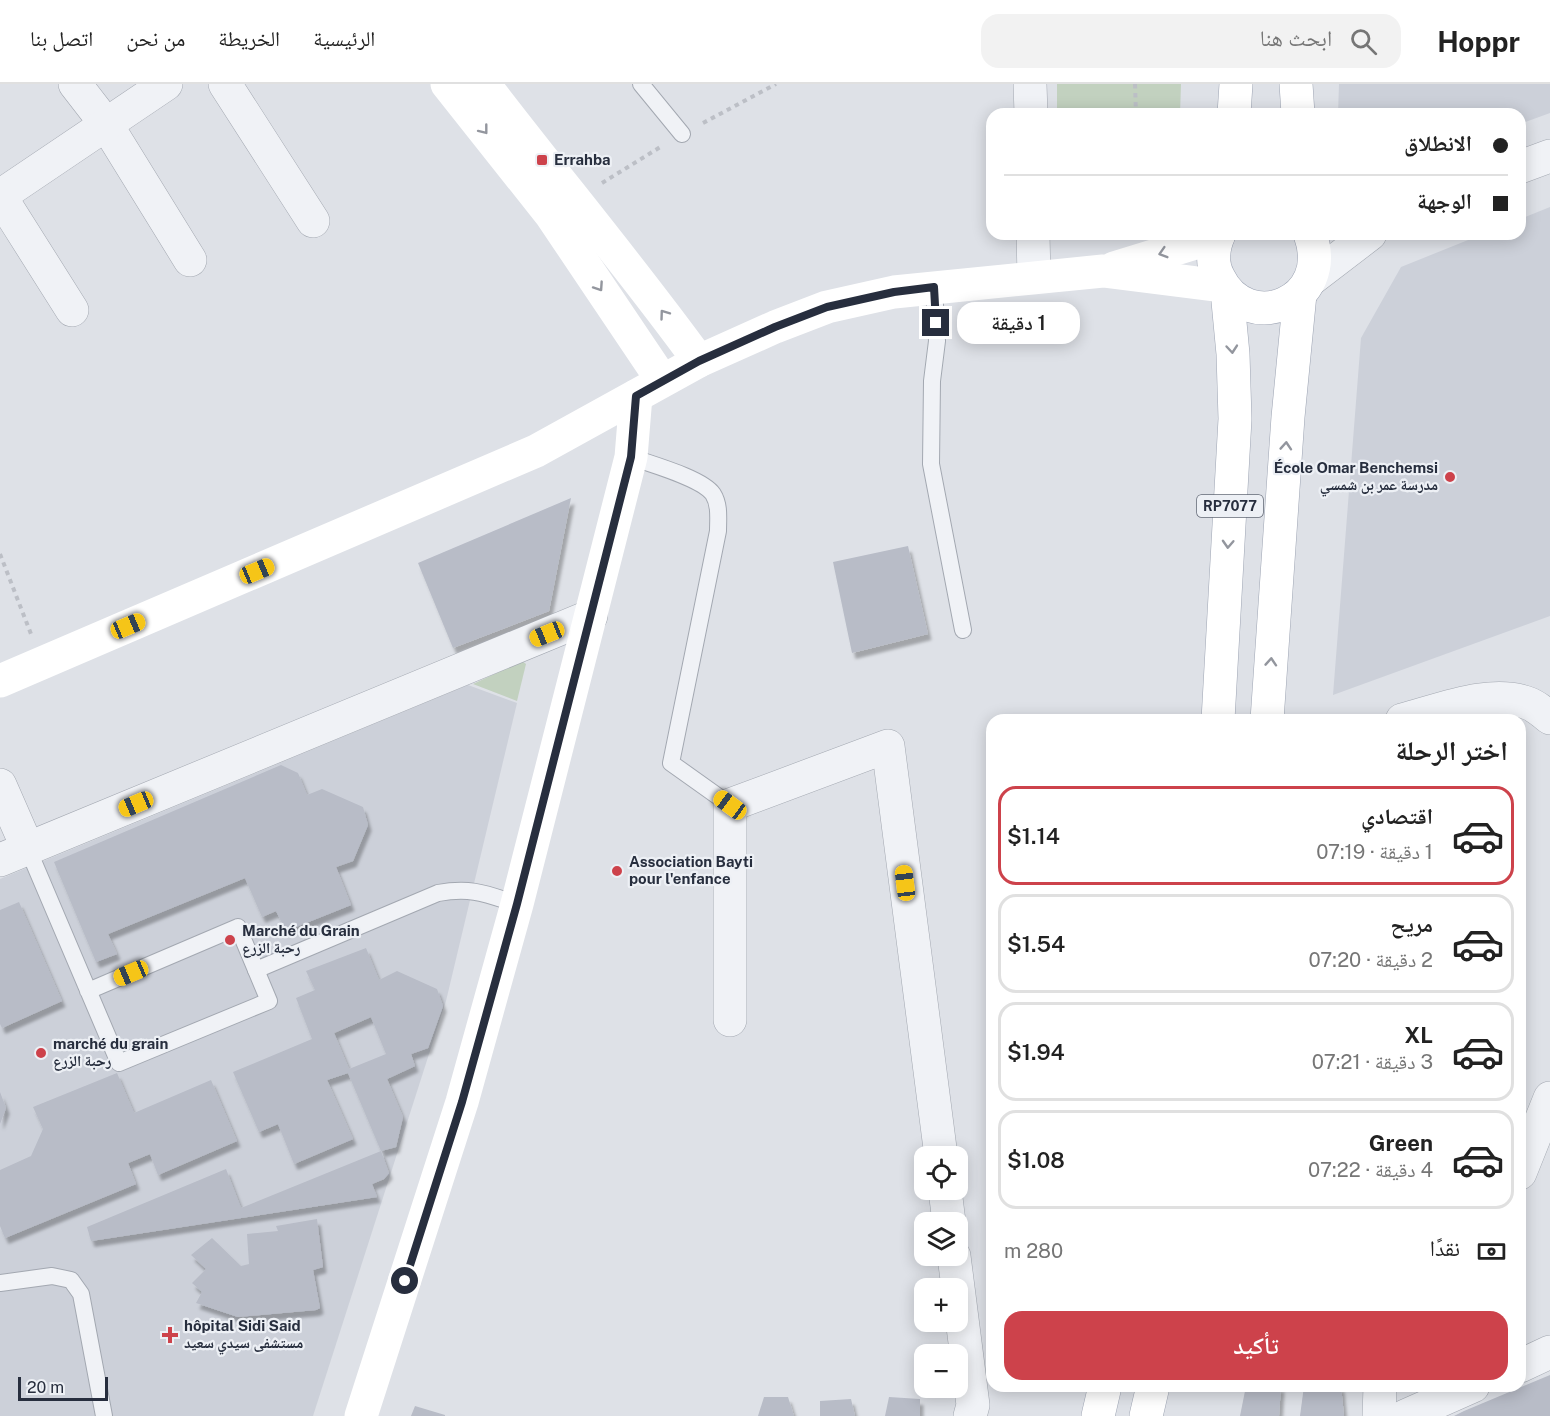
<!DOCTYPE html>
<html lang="ar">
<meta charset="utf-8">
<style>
body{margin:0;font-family:"Public Sans","Noto Naskh Arabic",sans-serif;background:#f2f2f2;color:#222;direction:rtl;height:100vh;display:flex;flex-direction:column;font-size:22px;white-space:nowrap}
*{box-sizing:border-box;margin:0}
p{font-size:20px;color:#767676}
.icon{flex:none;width:33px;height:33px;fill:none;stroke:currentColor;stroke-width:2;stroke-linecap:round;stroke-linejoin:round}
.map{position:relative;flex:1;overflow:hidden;direction:ltr}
.sheet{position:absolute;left:986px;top:630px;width:540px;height:678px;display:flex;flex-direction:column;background:#fff;border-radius:18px;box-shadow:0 3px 15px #0003;direction:rtl}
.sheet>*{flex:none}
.guide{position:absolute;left:986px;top:24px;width:540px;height:132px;border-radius:18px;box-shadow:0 3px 15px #0003;direction:rtl;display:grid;align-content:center;height:132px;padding:0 18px;background:#fff}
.controls{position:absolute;left:914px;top:1062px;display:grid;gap:12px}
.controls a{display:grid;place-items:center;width:54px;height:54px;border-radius:12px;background:#fff;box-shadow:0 3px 15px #0003;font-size:30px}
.scale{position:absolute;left:18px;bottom:15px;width:90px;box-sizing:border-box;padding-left:6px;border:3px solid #272e3e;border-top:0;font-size:16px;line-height:21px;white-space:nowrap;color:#272e3e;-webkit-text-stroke:4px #edf0f5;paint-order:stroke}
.end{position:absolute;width:27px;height:27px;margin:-14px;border:8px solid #272e3e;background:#fff;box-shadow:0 0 0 3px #fff}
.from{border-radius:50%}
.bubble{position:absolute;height:42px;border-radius:18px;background:#fff;box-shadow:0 3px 15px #0003;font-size:20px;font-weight:600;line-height:42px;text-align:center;direction:rtl}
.car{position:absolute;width:18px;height:36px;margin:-18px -9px;border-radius:8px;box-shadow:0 0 4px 2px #0007;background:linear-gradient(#f5c518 24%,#345 0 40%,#f5c518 0 76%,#345 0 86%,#f5c518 0)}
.guide b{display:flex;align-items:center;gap:21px;height:57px;font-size:22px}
.guide b+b{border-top:2px solid #e0e0e0}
.guide i{width:15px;height:15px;background:#222}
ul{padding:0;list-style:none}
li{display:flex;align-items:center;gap:18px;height:99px;margin:0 12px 9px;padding:0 6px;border:3px solid #e0e0e0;border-radius:18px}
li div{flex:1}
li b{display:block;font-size:22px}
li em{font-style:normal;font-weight:600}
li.on{border-color:#cd424b}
li>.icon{width:54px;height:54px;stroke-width:1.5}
h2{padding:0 18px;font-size:27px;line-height:72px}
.pay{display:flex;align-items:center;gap:15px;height:66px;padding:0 18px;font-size:22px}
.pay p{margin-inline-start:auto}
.primary-button{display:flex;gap:12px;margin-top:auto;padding:12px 18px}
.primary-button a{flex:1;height:69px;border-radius:18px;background:#cd424b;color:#fff;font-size:24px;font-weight:600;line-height:69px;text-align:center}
header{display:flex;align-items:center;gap:36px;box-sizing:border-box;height:84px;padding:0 30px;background:#fff;border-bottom:2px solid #e0e0e0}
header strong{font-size:28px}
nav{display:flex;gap:33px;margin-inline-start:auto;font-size:21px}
.search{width:420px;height:54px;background:#f2f2f2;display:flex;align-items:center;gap:15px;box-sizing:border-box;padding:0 21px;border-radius:18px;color:#767676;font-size:22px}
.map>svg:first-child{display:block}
</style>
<header>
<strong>Hoppr</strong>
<div class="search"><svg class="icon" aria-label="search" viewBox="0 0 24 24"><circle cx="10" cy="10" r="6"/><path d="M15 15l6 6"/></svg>ابحث هنا</div>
<nav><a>الرئيسية</a><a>الخريطة</a><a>من نحن</a><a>اتصل بنا</a></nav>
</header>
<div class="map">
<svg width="1550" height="1332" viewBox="0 0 1550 1332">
<defs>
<filter id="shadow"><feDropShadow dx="3.5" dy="6" stdDeviation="1.5" flood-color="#0004"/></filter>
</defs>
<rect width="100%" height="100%" fill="#dee1e7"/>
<g fill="#ccd0d9">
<path d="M1339 0H1550V29L1520 40V30H1338Z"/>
<path d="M1550 123V532L1333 611 1361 254 1401 183 1483 150H1520V135Z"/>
<path d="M468 601 517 619 446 917 313 1332H0V795Z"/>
</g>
<g fill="#c2d1bf">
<path d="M1057 0H1181L1180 30H1057Z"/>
<path d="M522 577 526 580 517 617 473 600Z"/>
</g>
<g fill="#b8bcc7" fill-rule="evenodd" filter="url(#shadow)">
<path d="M571 414 549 527 453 564 418 479Z"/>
<path d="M908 462 928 550 852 569 833 478Z"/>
<path d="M281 681 298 689 307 711 322 705 363 723 368 741 353 777 336 783 351 821 286 847 276 827 262 833 245 794 108 850 117 870 96 878 54 778Z"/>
<path d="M19 818 62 917 2 944 0 940V826Z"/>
<path d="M366 864 379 896 397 887 437 905 443 922 428 964 411 970 415 982 387 995 403 1033 396 1063 381 1067 348 989 327 996 353 1055 294 1080 278 1040 259 1048 233 988 312 955 296 914 315 906 306 887ZM371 933 386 970 349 985 334 949Z"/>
<path d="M117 989 134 1029 211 996 237 1057 158 1091 150 1070 128 1079 136 1100 5 1154 0 1142V1086L31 1072 43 1045 33 1023Z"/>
<path d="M0 1008 6 1024 0 1040Z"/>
<path d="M381 1067 389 1089 384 1095 372 1100 377 1113 91 1157 87 1143 226 1085 241 1124Z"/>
<path d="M317 1135 323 1183 313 1186 320 1224 316 1226 238 1233 196 1219 202 1208 192 1199 206 1185 191 1171 212 1154 241 1182 249 1180 247 1150 278 1147 276 1142Z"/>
<path d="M1550 1291V1332H1454L1464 1327Z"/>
<path d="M1246 1302H1281L1279 1332H1240Z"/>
<path d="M1304 1302H1341L1344 1332H1300Z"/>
<path d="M764 1313H788L794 1332H758Z"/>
<path d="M889 1313 920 1315V1332H885Z"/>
<path d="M851 1315 855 1332H820V1317Z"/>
<path d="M415 1322 445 1331V1332H411Z"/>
</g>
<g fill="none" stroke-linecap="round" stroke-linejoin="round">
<defs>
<g id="lane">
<path d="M641 0 682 50"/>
<path d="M934 203 937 257 932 297 931 380 963 546"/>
<path d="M631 373C650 380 702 394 713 410 720 421 718 435 718 447L671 679 730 721"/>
<path d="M28 765 119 979 269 917 238 843 88 907"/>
<path d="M256 886 438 809C472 803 486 810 517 820"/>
<path d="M0 1199 52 1192 71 1196 81 1210 104 1332"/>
</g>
<g id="street">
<path d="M75 0 106 40 190 176"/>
<path d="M225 0 313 137"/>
<path d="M1030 0 1031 30"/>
<path d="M1520 83 1550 72"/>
<path d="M0 112 166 0"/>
<path d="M0 112 72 226"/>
<path d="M1033 150 1034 193"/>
<path d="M1310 196 1370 150"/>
<path d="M1402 636C1440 626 1493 604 1530 620 1537 623 1544 629 1550 634"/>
<path d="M0 701 28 765"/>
<path d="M0 776 591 532"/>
<path d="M730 936V721L888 662 941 1072"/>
<path d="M1520 1089 1550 1014"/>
<path d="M945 1106 949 1138"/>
<path d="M954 1172 973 1321 970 1332"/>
<path d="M1520 1282 1550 1268"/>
<path d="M1379 1332 1380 1302"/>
<path d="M1405 1332 1473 1302"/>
</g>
<g id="primary">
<path d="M1296 0 1298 30"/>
<path d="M1234 30 1236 0"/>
<path d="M1219 150C1213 164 1211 180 1219 194 1247 252 1335 219 1310 150"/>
<path d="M1218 636 1235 335 1233 270 1227 207"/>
<path d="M1267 636 1288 333 1300 210"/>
<path d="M1098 1332 1105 1302"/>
<path d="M1146 1332 1153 1302"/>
</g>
</defs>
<use href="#lane" stroke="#a3a8b1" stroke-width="18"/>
<use href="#street" stroke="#a3a8b1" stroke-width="34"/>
<use href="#primary" stroke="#9da4b3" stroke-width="34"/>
<g stroke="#bcbfc6" stroke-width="4" stroke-dasharray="4.5 4.5" stroke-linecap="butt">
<path d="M1135 0 1136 30"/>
<path d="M703 39 776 0"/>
<path d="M602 99 662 62"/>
<path d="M0 470 31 550"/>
</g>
<use href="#lane" stroke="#f0f2f6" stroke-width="16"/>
<use href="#street" stroke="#f0f2f6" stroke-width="33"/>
<g stroke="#fff" stroke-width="33">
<path d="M447 0 551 131 662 296"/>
<path d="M484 0C555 93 630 182 699 277"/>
<path d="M1114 184 1218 152"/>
<path d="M0 597 536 367 699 277 775 243 827 223 894 208 1103 187 1222 202"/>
<path d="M361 1332 462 1018 517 820 631 373 636 312"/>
</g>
<use href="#primary" stroke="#fff" stroke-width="33"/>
</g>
<defs><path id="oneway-chevron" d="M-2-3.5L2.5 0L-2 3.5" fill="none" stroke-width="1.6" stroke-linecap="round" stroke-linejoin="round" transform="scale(1.5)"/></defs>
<g stroke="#93969e">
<use href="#oneway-chevron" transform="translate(484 46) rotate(52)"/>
<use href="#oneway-chevron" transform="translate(1163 169) rotate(163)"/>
<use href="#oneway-chevron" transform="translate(599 203) rotate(56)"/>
<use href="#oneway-chevron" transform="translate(664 230) rotate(-126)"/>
<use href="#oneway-chevron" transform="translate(1232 265) rotate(85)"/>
<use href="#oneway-chevron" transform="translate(1286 362) rotate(-86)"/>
<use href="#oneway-chevron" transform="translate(1228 460) rotate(93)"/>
<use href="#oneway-chevron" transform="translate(1271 578) rotate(-86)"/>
</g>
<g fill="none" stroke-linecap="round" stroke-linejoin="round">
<path stroke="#272e3e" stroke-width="8" d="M405 1197 462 1018 517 820 631 373 636 312 699 277 775 243 827 223 894 208 934 203 936 239"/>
</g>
<g fill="#cd424b" stroke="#edf0f5" stroke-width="2">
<rect x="536" y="70" width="12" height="12" rx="3"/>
<circle cx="1450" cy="393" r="6"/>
<circle cx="617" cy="787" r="6"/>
<circle cx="230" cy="856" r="6"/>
<circle cx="41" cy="969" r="6"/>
<path d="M167 1242h6v6h6v6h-6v6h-6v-6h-6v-6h6z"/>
</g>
<g text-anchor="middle" stroke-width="4.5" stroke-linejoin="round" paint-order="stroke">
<rect fill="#edf0f5" stroke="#626875" stroke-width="1.5" x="1197" y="411" width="66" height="22" rx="4.5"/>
<g font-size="14" font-weight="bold" fill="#272e3e">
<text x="1230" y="427">RP7077</text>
</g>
<g font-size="15" font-weight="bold" fill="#272e3e" stroke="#edf0f5" text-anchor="start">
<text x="554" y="81">Errahba</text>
<text x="1438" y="389" text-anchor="end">École Omar Benchemsi<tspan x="1438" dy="17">مدرسة عمر بن شمسي</tspan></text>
<text x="629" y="783">Association Bayti<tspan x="629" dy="17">pour l'enfance</tspan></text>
<text x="242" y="852">Marché du Grain<tspan x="242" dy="17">رحبة الزرع</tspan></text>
<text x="53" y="965">marché du grain<tspan x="53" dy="17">رحبة الزرع</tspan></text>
<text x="184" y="1247">hôpital Sidi Said<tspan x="184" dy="17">مستشفى سيدي سعيد</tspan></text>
</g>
</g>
</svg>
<div class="controls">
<a><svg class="icon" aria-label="locate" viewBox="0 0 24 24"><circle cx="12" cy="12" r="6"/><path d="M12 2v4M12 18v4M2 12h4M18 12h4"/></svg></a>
<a><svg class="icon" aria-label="layers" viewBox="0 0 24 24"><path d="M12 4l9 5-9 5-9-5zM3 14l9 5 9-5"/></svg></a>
<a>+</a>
<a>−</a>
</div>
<div class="scale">20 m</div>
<i class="end from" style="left:405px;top:1197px"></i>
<i class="end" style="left:936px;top:239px"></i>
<div class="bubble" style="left:957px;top:218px;width:123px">1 دقيقة</div>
<i class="car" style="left:257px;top:487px;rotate:67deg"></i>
<i class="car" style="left:128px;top:542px;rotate:67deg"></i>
<i class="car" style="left:547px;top:550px;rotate:248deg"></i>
<i class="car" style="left:136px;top:720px;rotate:247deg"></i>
<i class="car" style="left:730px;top:721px;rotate:306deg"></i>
<i class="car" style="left:905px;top:799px;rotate:353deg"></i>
<i class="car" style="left:131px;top:889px;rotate:247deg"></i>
<div class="guide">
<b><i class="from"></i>الانطلاق</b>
<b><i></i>الوجهة</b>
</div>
<section class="sheet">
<h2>اختر الرحلة</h2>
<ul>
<li class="on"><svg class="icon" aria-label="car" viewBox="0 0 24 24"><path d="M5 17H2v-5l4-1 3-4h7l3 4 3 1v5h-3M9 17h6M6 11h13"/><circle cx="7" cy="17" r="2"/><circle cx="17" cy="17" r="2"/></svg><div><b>اقتصادي</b><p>1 دقيقة · 07:19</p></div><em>$1.14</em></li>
<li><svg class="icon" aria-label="car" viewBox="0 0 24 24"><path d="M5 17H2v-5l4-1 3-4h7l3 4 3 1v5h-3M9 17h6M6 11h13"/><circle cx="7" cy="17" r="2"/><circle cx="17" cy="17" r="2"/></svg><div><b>مريح</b><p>2 دقيقة · 07:20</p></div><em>$1.54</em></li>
<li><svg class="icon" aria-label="car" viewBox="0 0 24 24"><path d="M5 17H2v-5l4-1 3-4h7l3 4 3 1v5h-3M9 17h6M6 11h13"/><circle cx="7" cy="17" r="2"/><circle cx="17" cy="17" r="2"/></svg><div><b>XL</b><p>3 دقيقة · 07:21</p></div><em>$1.94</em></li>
<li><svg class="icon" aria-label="car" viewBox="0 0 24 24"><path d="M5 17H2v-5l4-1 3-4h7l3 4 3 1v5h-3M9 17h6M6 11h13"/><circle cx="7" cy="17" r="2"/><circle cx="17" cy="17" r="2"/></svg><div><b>Green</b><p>4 دقيقة · 07:22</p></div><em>$1.08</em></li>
</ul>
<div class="pay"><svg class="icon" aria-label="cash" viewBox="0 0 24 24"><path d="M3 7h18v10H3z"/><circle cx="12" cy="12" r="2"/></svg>نقدًا<p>280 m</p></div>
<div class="primary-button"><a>تأكيد</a></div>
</section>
</div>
